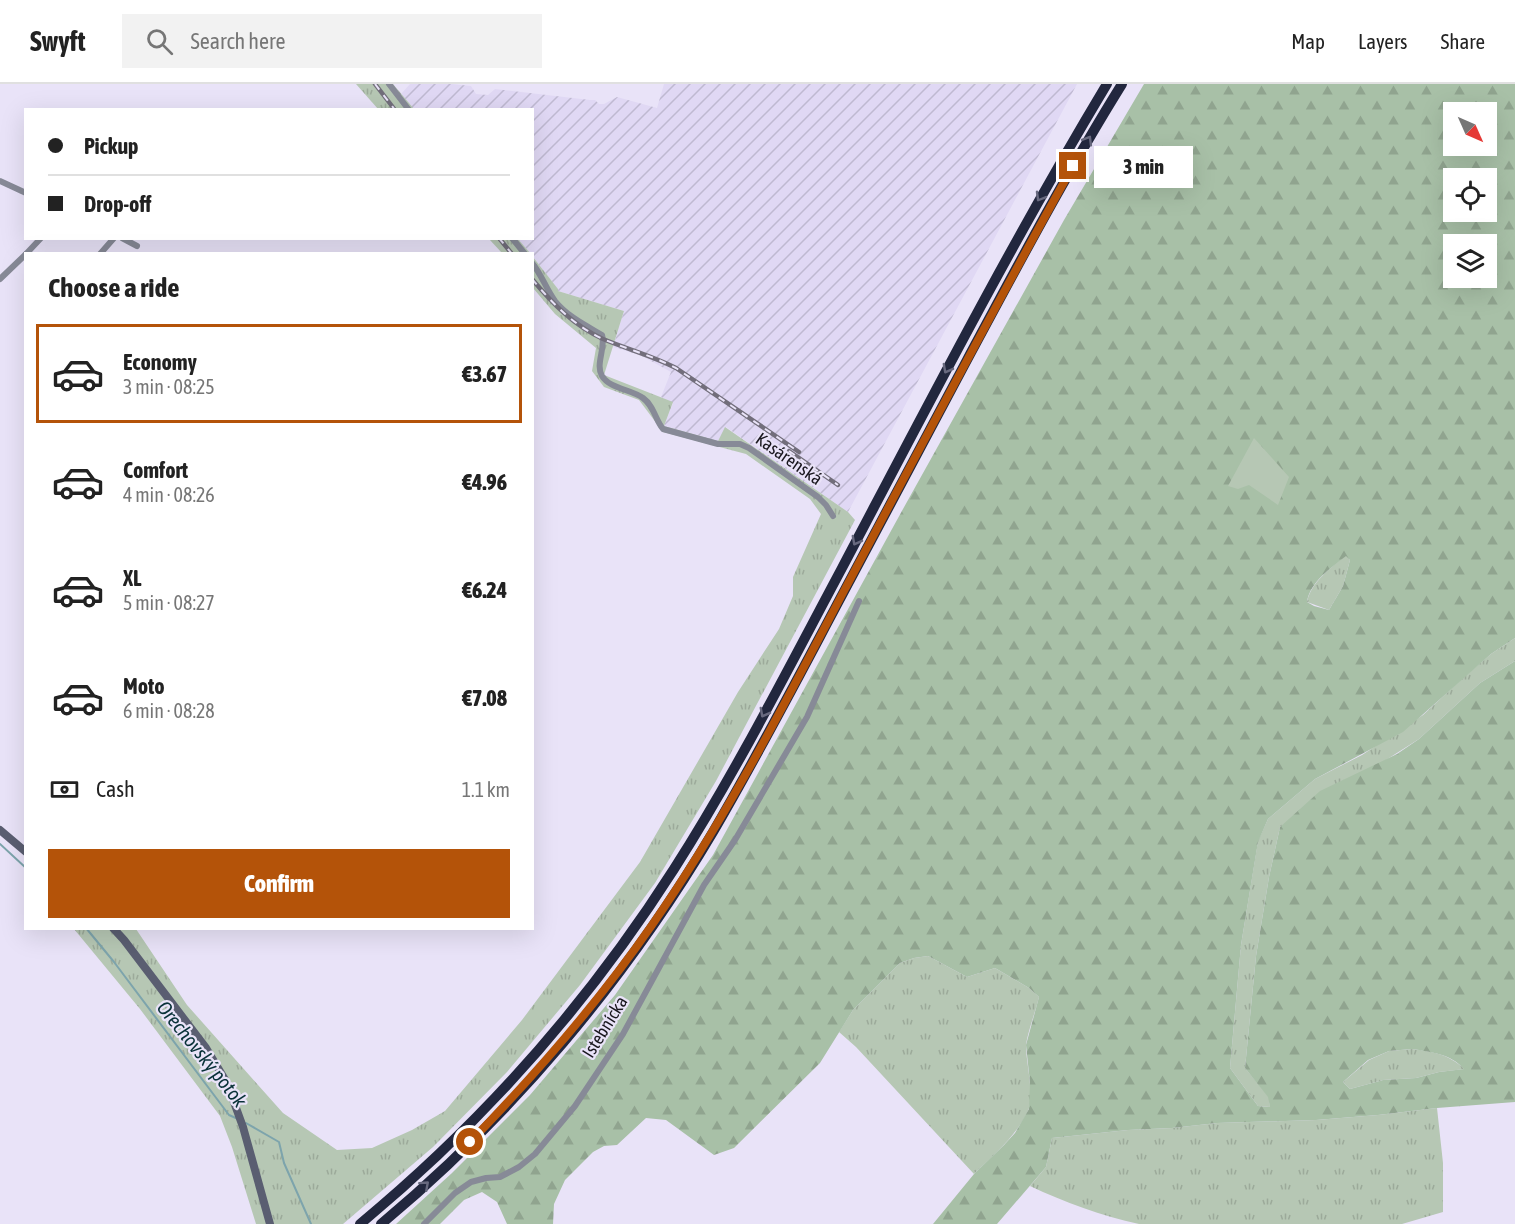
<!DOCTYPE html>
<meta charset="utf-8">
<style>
body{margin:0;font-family:"Asap Condensed",sans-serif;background:#f2f2f2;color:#222;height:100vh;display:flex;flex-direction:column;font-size:22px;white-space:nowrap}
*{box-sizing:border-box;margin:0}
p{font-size:20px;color:#767676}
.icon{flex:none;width:33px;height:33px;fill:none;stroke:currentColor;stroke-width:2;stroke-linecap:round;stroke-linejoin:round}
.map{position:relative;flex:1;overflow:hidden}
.drawer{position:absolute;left:24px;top:168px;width:510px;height:678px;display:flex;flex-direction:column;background:#fff;border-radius:0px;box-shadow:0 6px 24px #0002}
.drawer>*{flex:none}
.hud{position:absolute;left:24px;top:24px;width:510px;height:132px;border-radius:0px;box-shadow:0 6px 24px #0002;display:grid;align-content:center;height:132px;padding:0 24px;background:#fff}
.needle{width:39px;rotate:135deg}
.fabs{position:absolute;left:1443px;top:18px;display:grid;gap:12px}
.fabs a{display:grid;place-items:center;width:54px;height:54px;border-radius:0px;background:#fff;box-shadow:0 6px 24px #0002;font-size:30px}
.end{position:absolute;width:27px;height:27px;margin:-14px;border:8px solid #b45309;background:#fff;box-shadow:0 0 0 3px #fff}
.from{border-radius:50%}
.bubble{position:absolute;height:42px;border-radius:0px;background:#fff;box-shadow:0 6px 24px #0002;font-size:20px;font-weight:800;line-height:42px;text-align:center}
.hud b{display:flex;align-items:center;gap:21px;height:57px;font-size:22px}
.hud b+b{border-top:2px solid #e0e0e0}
.hud i{width:15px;height:15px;background:#222}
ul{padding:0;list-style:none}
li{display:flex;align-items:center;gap:18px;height:99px;margin:0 12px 9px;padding:0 12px;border:3px solid transparent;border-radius:0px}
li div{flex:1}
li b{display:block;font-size:22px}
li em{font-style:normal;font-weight:800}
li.selected{border-color:#b45309}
li>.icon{width:54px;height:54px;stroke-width:1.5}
h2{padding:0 24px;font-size:27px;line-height:72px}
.pay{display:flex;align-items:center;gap:15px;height:66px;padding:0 24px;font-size:22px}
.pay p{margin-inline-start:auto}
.action{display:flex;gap:12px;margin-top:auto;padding:12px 24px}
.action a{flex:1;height:69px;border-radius:0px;background:#b45309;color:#fff;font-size:24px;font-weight:800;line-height:69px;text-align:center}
header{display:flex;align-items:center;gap:36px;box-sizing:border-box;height:84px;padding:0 30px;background:#fff;border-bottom:2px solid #e0e0e0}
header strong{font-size:28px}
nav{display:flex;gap:33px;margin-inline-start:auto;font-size:21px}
.search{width:420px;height:54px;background:#f2f2f2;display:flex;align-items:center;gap:15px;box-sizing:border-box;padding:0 21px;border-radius:0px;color:#767676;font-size:22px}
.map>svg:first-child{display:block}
</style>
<header>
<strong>Swyft</strong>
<div class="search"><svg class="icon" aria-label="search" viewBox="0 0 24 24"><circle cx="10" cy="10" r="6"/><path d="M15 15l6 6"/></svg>Search here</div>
<nav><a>Map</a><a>Layers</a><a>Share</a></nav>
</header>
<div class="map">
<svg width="1515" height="1140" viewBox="0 0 1515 1140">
<defs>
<pattern id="industrial-furrows" width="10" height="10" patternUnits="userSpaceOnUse" patternTransform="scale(1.5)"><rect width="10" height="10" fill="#e0d8f4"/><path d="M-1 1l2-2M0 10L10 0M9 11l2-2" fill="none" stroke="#bfb9d1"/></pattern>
<pattern id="grass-tufts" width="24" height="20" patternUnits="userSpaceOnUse" patternTransform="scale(1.5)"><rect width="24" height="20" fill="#b6c7b4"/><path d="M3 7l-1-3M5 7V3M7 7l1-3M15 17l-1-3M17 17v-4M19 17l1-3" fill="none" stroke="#9caa9a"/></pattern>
<pattern id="forest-firs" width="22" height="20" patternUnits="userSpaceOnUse" patternTransform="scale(1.5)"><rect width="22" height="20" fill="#a8c0a7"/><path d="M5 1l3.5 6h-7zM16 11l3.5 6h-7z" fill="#90a48f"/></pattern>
</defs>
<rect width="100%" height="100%" fill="#e9e3f8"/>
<path fill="url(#industrial-furrows)" d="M410 0H452L471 2 476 10 488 11 495 5 590 16H595L599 20H604L617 13 657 24 664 0H1077L848 428 726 343 718 357 664 342 673 319 661 313 671 288 640 271 613 263 624 227 558 207V205L533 173 532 170 530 169 518 155 532 154V26L414 25 401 10Z"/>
<g fill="url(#grass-tufts)">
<path d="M356 0H393L414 25H378Z"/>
<path d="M489 155H518L530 169H502Z"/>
<path d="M533 173 558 205V207L624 227 604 291 673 318 664 342 718 357 725 343 848 428 855 436 716 697 655 799 580 901 507 988 433 1063 343 1140H256L232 1063 220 1032 140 925 74 845H136L187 921 283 1029 337 1066 372 1064 412 1046 445 1027 522 936 640 778 738 608 779 545 793 512V493L821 430 810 415 746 370 663 348 639 316 604 303 592 287 596 264 555 230 533 204Z"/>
<path d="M1346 471 1350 476 1343 502 1329 526 1307 518C1311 498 1331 484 1346 471Z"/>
<path d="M1515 554V577L1480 599 1419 655 1280 743 1269 793 1256 872 1245 984 1269 1013 1270 1023 1258 1022 1230 984 1241 861 1258 757 1268 735 1315 695 1362 671 1423 631 1464 593 1491 570Z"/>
<path d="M928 872 967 893 995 884 1029 904 1039 913C1036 926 1027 950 1026 962 1026 979 1035 1012 1028 1027 1016 1052 994 1071 974 1090L856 963 839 948 853 926 900 879 914 874Z"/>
<path d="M1412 965C1435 968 1447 970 1465 985L1439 988 1416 994 1383 996 1350 1005 1343 998 1369 976 1389 967Z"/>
<path d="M1437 1024 1443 1079V1128L1402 1140H1139C1102 1132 1064 1118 1030 1102L1046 1083 1052 1054 1128 1046 1172 1044 1217 1039 1316 1036 1378 1031Z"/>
</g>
<path fill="url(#forest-firs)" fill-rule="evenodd" d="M1144 0H1515V554L1491 570 1403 648 1315 695 1268 735 1258 758 1241 861 1230 984 1258 1022 1270 1023 1268 1013 1245 984 1256 872 1269 793 1280 743 1320 707 1397 670 1419 655 1480 599 1515 577V1018L1437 1024 1378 1031 1316 1036 1217 1039 1172 1044 1128 1046 1052 1054 1046 1083 997 1140H933L974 1090 1004 1061 1015 1049 1029 1025 1030 999 1026 961 1039 913 1029 904 995 884 967 893 928 872 914 874 900 879 853 926 820 979 734 1064 714 1071 666 1036 646 1034 617 1061 604 1062 593 1068 565 1096 554 1120 553 1140H507L497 1118 482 1108 464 1116 440 1140H396L452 1089 530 1011 615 911 713 771 903 425 1064 136ZM1454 28H1486V62H1454ZM1454 94H1486V128H1454ZM1454 160H1486V194H1454ZM1346 472 1350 476 1343 502 1329 526 1314 522 1307 518C1310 498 1331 484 1346 472ZM1412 965C1431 968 1451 970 1464 985L1439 988 1416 994 1383 996 1350 1005 1343 998 1368 976 1389 967Z"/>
<path fill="#b6c7b4" d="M1254 354 1289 393 1278 421 1249 401 1238 405 1228 402Z"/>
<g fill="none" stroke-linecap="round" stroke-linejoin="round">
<g stroke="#7da4ac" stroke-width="2">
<path d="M0 760 26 784"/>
<path d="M86 844 114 878 229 1031 238 1035"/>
<path d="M246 1039 279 1058 284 1079 311 1140"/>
</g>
<g stroke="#878a97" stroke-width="6">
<path d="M389 0 409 26"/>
<path d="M0 97 26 109"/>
<path d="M122 154 137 162"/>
<path d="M512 154 525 170"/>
<path d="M26 170 41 154"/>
<path d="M100 170 114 154"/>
<path d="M532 179C542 191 546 205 555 217 567 232 585 241 602 251 606 264 595 280 602 292 610 305 631 305 643 314 654 322 655 335 663 345L718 360H740L749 364 818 413 826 421 833 432"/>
<path d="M0 195 26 170"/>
<path d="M424 1140 455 1109 471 1098 486 1094 500 1093 519 1083 535 1070 575 1022 623 950 704 801 735 756 807 633 859 517"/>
</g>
<g stroke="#5a5e71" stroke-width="8">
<path d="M0 746 26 768"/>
<path d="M113 844 124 856 206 964 227 999 243 1043 270 1140"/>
</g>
<g stroke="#22273e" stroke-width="10">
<path d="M360 1140C482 1039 589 918 674 785 736 688 788 585 842 484 928 321 1012 158 1107 0"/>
<path d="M381 1140C512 1031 626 895 713 748 758 671 799 592 841 513 883 434 925 355 967 276 1017 183 1066 90 1122 0"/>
</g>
<defs>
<g id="rail">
<path d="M375 0 395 26"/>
<path d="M499 154 512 170"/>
<path d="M532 195C553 220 573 241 603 255 627 265 653 272 676 284L799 368"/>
<path d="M789 367 838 401"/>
</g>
</defs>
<use href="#rail" stroke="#726e7b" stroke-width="4.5"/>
<use href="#rail" stroke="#e9e3f8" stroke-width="2" stroke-dasharray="7" stroke-linecap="butt"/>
</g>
<defs><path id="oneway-chevron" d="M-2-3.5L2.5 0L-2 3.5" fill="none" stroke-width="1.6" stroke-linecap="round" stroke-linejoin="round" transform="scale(1.5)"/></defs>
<g stroke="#68697f">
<use href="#oneway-chevron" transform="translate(1088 56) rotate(-59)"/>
<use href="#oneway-chevron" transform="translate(1040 113) rotate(120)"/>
<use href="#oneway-chevron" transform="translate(947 285) rotate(118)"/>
<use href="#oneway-chevron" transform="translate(856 457) rotate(118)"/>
<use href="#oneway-chevron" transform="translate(764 629) rotate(118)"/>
<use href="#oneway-chevron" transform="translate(425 1101) rotate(-42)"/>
</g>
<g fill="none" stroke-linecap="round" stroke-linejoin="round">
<path stroke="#b45309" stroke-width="8" d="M470 1058C536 990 598 919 652 841 726 735 785 619 845 505 920 364 995 222 1073 82"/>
</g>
<g text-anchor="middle" stroke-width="4.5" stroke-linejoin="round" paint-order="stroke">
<g font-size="18" fill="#18161d" stroke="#e9e3f8">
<text transform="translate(789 375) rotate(35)" y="6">Kasárenská</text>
<text transform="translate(605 943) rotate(-58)" y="6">Istebnícka</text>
</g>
<g font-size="20" font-style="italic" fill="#093138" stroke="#e9e3f8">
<text transform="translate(202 970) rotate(51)" y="7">Orechovský potok</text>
</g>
</g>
</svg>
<div class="fabs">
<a><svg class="needle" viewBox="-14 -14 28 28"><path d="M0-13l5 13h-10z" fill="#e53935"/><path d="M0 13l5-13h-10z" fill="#767676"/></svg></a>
<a><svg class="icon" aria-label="locate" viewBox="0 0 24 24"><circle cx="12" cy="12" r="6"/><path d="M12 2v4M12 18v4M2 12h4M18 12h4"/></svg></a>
<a><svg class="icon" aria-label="layers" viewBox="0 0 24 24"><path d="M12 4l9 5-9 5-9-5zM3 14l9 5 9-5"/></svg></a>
</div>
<i class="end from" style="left:470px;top:1058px"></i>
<i class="end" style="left:1073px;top:82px"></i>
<div class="bubble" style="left:1094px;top:62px;width:99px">3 min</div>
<div class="hud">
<b><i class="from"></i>Pickup</b>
<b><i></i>Drop-off</b>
</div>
<section class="drawer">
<h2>Choose a ride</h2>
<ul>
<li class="selected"><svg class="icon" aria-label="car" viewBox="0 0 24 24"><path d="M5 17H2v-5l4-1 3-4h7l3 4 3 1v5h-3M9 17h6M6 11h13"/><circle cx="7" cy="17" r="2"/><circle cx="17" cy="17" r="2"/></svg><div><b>Economy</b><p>3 min · 08:25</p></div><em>€3.67</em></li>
<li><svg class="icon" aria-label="car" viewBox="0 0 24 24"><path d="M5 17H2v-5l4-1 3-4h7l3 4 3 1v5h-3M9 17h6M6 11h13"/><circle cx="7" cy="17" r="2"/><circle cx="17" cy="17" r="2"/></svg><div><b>Comfort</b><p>4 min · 08:26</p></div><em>€4.96</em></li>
<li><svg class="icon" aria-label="car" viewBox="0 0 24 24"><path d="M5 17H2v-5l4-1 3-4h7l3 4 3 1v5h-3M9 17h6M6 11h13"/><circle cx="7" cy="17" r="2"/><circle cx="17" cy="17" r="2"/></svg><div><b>XL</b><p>5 min · 08:27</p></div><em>€6.24</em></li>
<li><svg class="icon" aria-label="car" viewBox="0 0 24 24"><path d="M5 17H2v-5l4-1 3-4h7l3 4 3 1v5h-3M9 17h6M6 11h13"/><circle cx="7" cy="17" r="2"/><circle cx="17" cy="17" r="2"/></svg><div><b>Moto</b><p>6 min · 08:28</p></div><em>€7.08</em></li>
</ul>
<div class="pay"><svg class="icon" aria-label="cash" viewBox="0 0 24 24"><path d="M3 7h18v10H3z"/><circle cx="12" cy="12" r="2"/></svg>Cash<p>1.1 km</p></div>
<div class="action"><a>Confirm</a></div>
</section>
</div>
